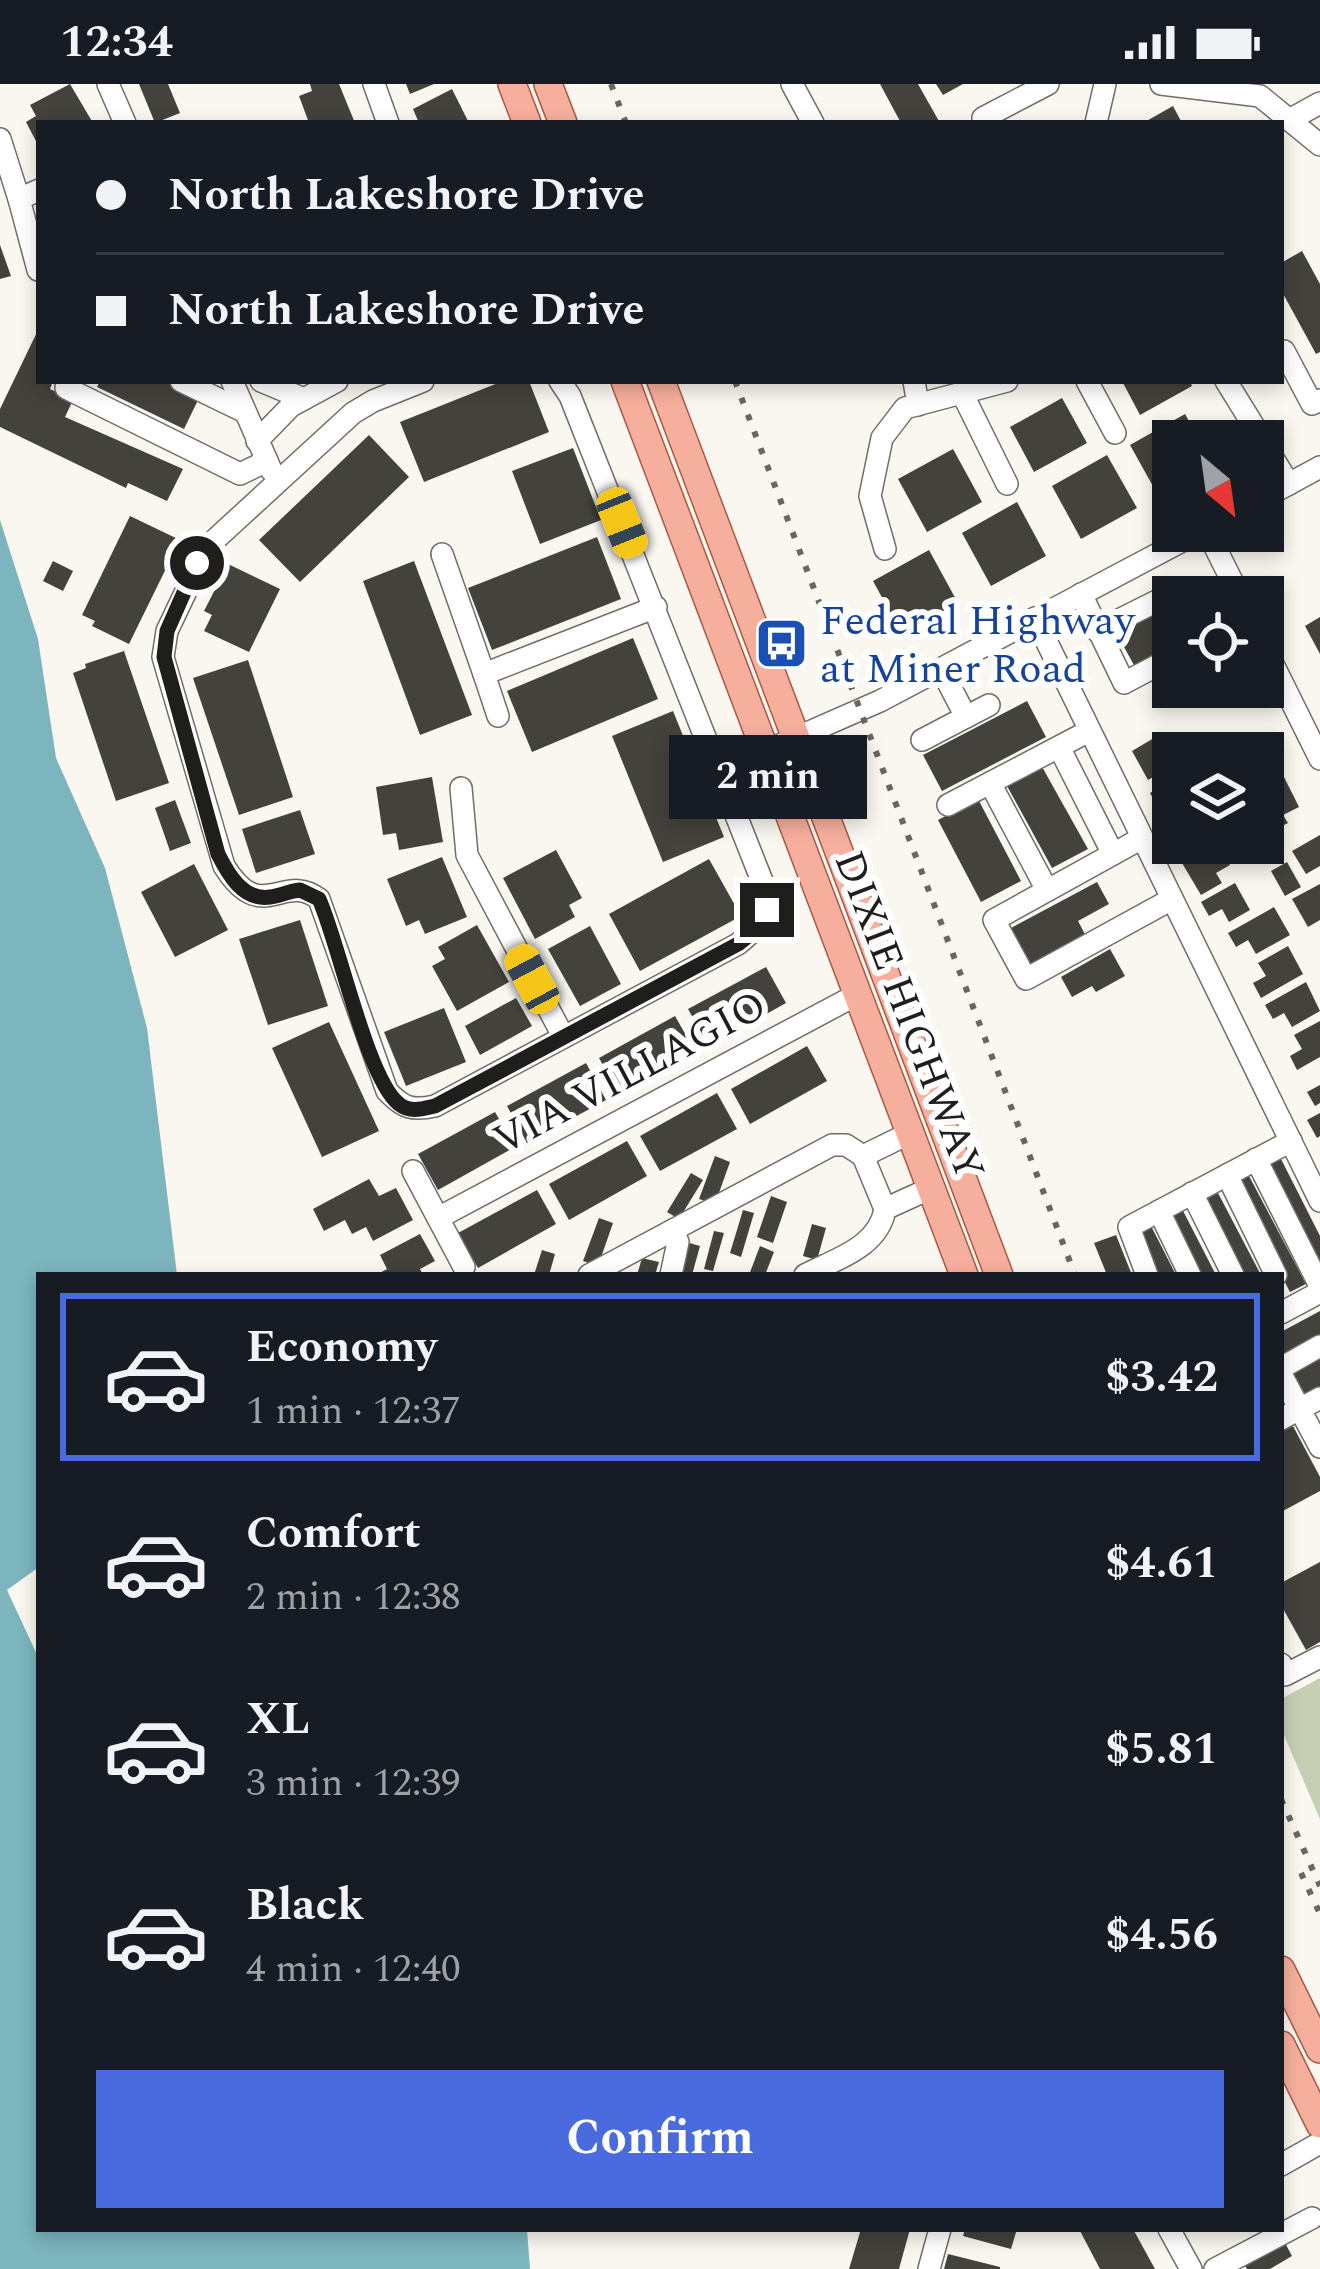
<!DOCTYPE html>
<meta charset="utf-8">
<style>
body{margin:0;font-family:Spectral,serif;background:#20242c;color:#f1f3f6;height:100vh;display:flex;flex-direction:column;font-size:45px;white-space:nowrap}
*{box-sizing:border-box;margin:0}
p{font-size:39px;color:#9ea1a6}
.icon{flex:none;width:66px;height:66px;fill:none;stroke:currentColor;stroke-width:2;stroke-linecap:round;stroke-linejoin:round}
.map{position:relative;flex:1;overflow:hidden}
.details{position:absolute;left:36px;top:1188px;width:1248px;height:960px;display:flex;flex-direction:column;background:#171b24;border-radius:0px;box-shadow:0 6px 18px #0003}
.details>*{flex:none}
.banner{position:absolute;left:36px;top:36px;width:1248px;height:264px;border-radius:0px;box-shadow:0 6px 18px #0003;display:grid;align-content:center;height:264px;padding:0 60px;background:#171b24}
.needle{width:78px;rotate:151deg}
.fabs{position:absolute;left:1152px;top:336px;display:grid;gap:24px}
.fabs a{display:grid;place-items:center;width:132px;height:132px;border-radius:0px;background:#171b24;box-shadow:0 6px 18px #0003;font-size:60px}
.end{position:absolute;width:54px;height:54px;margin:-27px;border:15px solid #1f1e1c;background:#fff;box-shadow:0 0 0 6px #fff}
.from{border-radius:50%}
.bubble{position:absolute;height:84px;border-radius:0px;background:#171b24;box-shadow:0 6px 18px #0003;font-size:39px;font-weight:700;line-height:84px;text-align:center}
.car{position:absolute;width:36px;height:72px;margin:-36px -18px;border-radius:15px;box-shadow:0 0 9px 3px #0007;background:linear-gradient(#f5c518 24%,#345 0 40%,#f5c518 0 76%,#345 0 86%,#f5c518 0)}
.banner b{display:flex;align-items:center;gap:42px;height:114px;font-size:45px}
.banner b+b{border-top:3px solid #363941}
.banner i{width:30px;height:30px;background:#f1f3f6}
ul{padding:21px 0 0;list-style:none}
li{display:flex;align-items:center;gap:36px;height:168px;margin:0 24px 18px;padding:0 36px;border:6px solid transparent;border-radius:0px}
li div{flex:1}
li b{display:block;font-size:45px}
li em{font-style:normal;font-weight:700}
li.selected{border-color:#4a6bde}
li>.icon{width:108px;height:108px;stroke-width:1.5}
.button{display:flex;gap:24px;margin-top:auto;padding:24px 60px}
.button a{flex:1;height:138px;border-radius:0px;background:#4a6bde;color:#fff;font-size:48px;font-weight:700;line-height:138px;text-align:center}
.status{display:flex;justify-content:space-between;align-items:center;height:84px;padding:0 60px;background:#171b24;direction:ltr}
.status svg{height:33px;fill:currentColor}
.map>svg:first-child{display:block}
</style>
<div class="status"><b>12:34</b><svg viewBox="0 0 49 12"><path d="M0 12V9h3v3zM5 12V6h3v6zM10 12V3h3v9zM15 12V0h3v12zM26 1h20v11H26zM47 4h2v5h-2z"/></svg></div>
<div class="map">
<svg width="1320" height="2185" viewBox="0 0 1320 2185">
<rect width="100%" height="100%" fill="#f9f7ef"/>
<path fill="#c6cfb4" d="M1320 1594V1735L1281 1644V1615Z"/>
<path fill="#7cb5be" d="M0 436 38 555 56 674 105 784 147 944 177 1191H39V1483L7 1506 39 1575V2145H527L530 2185H0Z"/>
<g fill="#43423c">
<path d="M70 0 93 39H39V63L26 38 36 32 30 21Z"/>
<path d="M139 0H168L180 29 155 39Z"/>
<path d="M310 0H339L355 39H309L299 12 312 7Z"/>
<path d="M406 0H434L410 10Z"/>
<path d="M880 0H918L940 39H901Z"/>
<path d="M936 0H963L943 11Z"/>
<path d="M452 5 469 39H419L413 25Z"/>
<path d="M1173 22 1182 39H1143Z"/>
<path d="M0 161 11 192 0 195Z"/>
<path d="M1302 167 1320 200V268L1316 270 1281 206V179Z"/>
<path d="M39 244V297H53L50 305 73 316 65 333 183 385 167 417 128 399 126 404 0 343V325Z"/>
<path d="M100 297H164L199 314 184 345 97 303Z"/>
<path d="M503 297H529L549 348 424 398 400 338Z"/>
<path d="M1122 297H1190L1192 302 1140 331Z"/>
<path d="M1062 314 1087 359 1034 388 1010 343Z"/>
<path d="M1185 330 1200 357H1173V405L1159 413 1130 361Z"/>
<path d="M369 351 409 393 300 498 259 456Z"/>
<path d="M573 364 601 436 540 460 512 387Z"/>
<path d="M953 365 982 418 927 448 898 395Z"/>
<path d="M1107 371 1137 424 1081 455 1052 402Z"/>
<path d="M1017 418 1046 472 991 502 962 449Z"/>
<path d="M130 432 180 456 129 560 92 542 95 537 82 531Z"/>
<path d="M597 453 621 515 492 566 468 504Z"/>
<path d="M929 466 958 519 902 550 873 497Z"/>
<path d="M53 477 73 487 63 507 43 497Z"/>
<path d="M414 477 472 631 420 651 363 497Z"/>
<path d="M228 480 280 505 249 568 204 547 212 531 204 527Z"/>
<path d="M1161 526 1173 548V562L1135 583 1117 550Z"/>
<path d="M1320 533V570L1305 542Z"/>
<path d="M633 554 658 615 532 668 507 607Z"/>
<path d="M124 567 169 699 116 717 73 589 86 584 85 580Z"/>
<path d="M248 576 293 713 239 731 193 594Z"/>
<path d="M1197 603H1242L1208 622Z"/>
<path d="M1027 617 1046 653 942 707 923 671Z"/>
<path d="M673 627 724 753 663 778 612 652Z"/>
<path d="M1154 654 1161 666 1172 659 1178 669H1173V682L1148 696 1132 667Z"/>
<path d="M1041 681 1088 765 1052 784 1006 700Z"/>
<path d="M1279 683 1299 723 1283 731 1288 739 1270 748 1263 735V691Z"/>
<path d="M432 693 443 758 399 766 396 749 383 751 376 703Z"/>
<path d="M1168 699 1173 714 1158 723 1150 709Z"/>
<path d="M978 715 1021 797 981 818 938 736Z"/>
<path d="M175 716 191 759 170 767 155 724Z"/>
<path d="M300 726 315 770 256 789 242 745Z"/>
<path d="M1320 751V782L1306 790 1292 767Z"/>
<path d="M1218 759 1230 781 1216 789 1222 799 1201 811 1182 779Z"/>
<path d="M556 766 582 814 569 821 575 833 535 855 503 794Z"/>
<path d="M442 773 467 833 425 850 419 836 406 842 387 795Z"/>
<path d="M709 775 741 832 640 887 609 830Z"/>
<path d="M1287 778 1301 803 1285 812 1271 787Z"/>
<path d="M194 780 228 846 175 873 141 808Z"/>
<path d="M1097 798 1109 820 1078 837 1088 856 1033 886 1011 844Z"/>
<path d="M1235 799 1250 826 1229 838 1222 825 1209 832 1201 818Z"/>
<path d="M1320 800V836L1308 843 1292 815Z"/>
<path d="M1274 823 1290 851 1256 870 1248 856 1236 863 1228 849Z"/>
<path d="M300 836 328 922 268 941 239 855Z"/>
<path d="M477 841 509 898 457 927 432 882 445 875 438 863Z"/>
<path d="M590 842 621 900 580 922 548 865Z"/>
<path d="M1288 862 1303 890 1261 914 1253 899 1266 892 1258 879Z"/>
<path d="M1110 865 1125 892 1096 908 1092 902 1072 913 1061 893Z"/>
<path d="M766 883 786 919 709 962 688 925Z"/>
<path d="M1306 898 1320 927 1292 943 1284 929 1273 935 1265 921Z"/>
<path d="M516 914 532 942 480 971 465 942Z"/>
<path d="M444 924 466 978 406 1002 384 948Z"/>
<path d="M675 932 695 967 619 1010 599 974Z"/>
<path d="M1320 937V973L1297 986 1290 972 1302 965 1294 951Z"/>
<path d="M329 938 379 1047 322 1073 272 964Z"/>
<path d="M807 962 827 997 750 1040 731 1005Z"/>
<path d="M586 979 606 1016 527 1059 507 1022Z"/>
<path d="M1320 1001V1019L1315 1022 1307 1008Z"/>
<path d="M717 1009 737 1045 660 1087 640 1052Z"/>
<path d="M495 1028 515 1063 438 1106 418 1070Z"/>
<path d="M1320 1029V1052L1317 1054 1307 1036Z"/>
<path d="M627 1057 647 1092 569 1136 549 1100Z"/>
<path d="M715 1072 730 1078 715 1120 699 1115Z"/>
<path d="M1281 1075 1320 1152V1191L1265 1083Z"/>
<path d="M691 1089 703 1096 679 1135 667 1128Z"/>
<path d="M1249 1092 1306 1200 1290 1208 1234 1100Z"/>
<path d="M369 1095 379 1112 396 1104 413 1136 373 1157 366 1143 352 1150 345 1136 324 1147 313 1125Z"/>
<path d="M537 1106 556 1140 478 1184 458 1149Z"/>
<path d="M1218 1109 1261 1191H1241L1203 1117Z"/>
<path d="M771 1112 787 1118 773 1159 757 1153Z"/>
<path d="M1180 1121 1216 1191H1195L1164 1129Z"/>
<path d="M743 1126 754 1129 741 1173 730 1169Z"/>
<path d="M599 1134 613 1139 598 1182 583 1177Z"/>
<path d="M1149 1138 1176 1191H1154L1131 1147Z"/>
<path d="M812 1140 826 1144 817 1176 803 1172Z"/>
<path d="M714 1147 724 1149 713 1187 704 1185Z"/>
<path d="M420 1150 435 1177 420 1185 423 1191H376L387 1185 380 1171Z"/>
<path d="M1116 1151 1132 1191H1107L1094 1159Z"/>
<path d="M686 1158 700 1162 692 1191H677Z"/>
<path d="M760 1162 774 1168 765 1191H749Z"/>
<path d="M542 1166 555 1170 549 1191H534Z"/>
<path d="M642 1174 659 1178 655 1191H637Z"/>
<path d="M1320 1227V1255L1284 1274 1281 1248Z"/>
<path d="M1320 1275V1305L1303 1314 1291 1290Z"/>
<path d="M1293 1342 1320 1393V1407L1281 1428V1348Z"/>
<path d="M1320 1478V1558L1306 1566 1281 1521V1499Z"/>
<path d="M861 2145H910L899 2185H849Z"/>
<path d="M965 2145H1017L1011 2165 963 2152Z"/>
<path d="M1079 2145H1133L1155 2185H1100Z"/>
<path d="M1284 2157 1292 2172 1270 2185H1247L1244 2180Z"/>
<path d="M948 2170 1000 2183V2185H944Z"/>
</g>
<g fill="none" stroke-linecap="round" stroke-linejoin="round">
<defs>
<g id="minor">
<path d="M108 0 125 39"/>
<path d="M374 0 388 39"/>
<path d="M792 0 813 39"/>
<path d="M1161 0 1260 12 1320 61"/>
<path d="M1291 35 1320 19"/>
<path d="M986 39 983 34 1048 0"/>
<path d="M1096 39 1105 0"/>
<path d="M0 55 19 115"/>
<path d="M38 186 19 115 39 106"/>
<path d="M1281 268 1284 267 1312 320 1320 316"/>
<path d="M70 297 66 304 240 390 267 377"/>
<path d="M181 297 243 327"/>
<path d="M232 297 271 386"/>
<path d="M261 297 304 315"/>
<path d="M423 297 373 317 353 329 207 463 167 547 163 573 224 782C262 843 283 787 319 815L387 1007C403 1024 412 1027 435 1022L738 860C758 844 767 833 766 807L570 312 560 297"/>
<path d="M914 297 918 321"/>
<path d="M1087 297 1115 349"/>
<path d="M1226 297 1263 357"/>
<path d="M963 311 1007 400"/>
<path d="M257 357 291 322 337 297"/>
<path d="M1263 358 1289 400"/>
<path d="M1263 414 1320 383"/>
<path d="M1207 447 1240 513"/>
<path d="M885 465 870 412 882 354 905 324 1007 297"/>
<path d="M442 470 484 590"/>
<path d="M1081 510 1124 599 1173 573"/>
<path d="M1035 534 1320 1117"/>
<path d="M1097 547 1167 512"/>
<path d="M1263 560 1320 675"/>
<path d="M498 632 484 590 656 523"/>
<path d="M966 633 989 621"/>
<path d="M922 656 966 633 941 585"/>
<path d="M1059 663 1113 770"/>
<path d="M766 667 880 617 1201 447"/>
<path d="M990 699 1047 806"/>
<path d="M461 704 467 771 563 952"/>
<path d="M948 721 1089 647"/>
<path d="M1142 754 994 836 1026 895 1172 815"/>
<path d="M863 1072 885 1125"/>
<path d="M1256 1075 1320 1202"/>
<path d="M413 1087 464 1183"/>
<path d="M1227 1091 1276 1191"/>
<path d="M1192 1109 1233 1191"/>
<path d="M1159 1127 1190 1191"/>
<path d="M438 1134 858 910"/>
<path d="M589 1191 832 1061H846L863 1072 910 1049"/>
<path d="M671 1191 678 1158 673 1146"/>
<path d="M805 1191C836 1175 879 1163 885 1125L931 1104"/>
<path d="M1147 1191 1129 1143 1291 1057"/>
<path d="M1281 1229 1320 1208"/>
<path d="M1281 1284 1320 1262"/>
<path d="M1281 1290 1320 1363"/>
<path d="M1281 1335 1320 1314"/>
<path d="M1281 1580 1285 1591 1320 1573"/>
<path d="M1281 2081 1320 2059"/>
<path d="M1169 2145 1191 2185"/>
<path d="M929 2185 940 2145"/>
<path d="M1215 2185 1312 2134"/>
</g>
<g id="major">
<path d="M512 0 527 39"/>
<path d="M548 0 563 39"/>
<path d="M625 297 964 1191"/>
<path d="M661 297 999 1191"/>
<path d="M1281 1886 1320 1965"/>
<path d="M1281 1961 1320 2040"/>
</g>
</defs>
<use href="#minor" stroke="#706e68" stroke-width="24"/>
<use href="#major" stroke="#a85a45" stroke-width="30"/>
<use href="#minor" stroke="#fff" stroke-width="21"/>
<use href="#major" stroke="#f7af9d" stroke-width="27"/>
<g stroke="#676662" stroke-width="6" stroke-dasharray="6 12" stroke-linecap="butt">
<path d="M611 0 626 39"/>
<path d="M735 297 1075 1191"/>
<path d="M1281 1715 1320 1802"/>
<path d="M1301 1789 1320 1830"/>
</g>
</g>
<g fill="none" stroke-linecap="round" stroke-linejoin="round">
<path stroke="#1f1e1c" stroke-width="15" d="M197 479 167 547 164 573 218 770C228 790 243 817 270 813 280 812 289 807 300 806L319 815C339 859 367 995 399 1020 410 1029 422 1025 435 1022L738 860 757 845 767 826"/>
</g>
<defs>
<symbol id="bus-square" viewBox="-11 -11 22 22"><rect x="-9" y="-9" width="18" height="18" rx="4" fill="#1a4fb4" stroke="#fff"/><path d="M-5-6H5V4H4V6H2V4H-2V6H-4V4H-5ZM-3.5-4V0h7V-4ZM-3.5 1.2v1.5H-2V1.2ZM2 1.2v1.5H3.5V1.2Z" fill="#fff"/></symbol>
</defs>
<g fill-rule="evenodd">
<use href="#bus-square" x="752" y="530" width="59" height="59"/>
</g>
<g text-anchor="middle" stroke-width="12" stroke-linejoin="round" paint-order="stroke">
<g font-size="42" fill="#164399" stroke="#fff" text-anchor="start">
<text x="820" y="550">Federal Highway<tspan x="820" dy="48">at Miner Road</tspan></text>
</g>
<g font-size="42" fill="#1f1e1c" stroke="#fff">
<text transform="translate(911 931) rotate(69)" y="15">DIXIE HIGHWAY</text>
<text transform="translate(629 987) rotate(-28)" y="15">VIA VILLAGIO</text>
</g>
</g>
</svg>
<div class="fabs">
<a><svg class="needle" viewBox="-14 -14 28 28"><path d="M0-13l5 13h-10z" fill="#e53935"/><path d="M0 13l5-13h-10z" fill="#9ea1a6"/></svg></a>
<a><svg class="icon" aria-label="locate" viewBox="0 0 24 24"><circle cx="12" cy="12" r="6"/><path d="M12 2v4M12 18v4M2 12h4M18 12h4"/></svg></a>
<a><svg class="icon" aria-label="layers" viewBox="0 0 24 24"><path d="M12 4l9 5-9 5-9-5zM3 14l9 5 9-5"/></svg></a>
</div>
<i class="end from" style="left:197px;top:479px"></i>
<i class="end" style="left:767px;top:826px"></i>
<div class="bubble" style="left:669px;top:651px;width:198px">2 min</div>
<i class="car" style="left:622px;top:439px;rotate:158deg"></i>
<i class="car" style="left:532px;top:895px;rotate:332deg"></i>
<div class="banner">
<b><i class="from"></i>North Lakeshore Drive</b>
<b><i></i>North Lakeshore Drive</b>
</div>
<section class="details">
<ul>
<li class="selected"><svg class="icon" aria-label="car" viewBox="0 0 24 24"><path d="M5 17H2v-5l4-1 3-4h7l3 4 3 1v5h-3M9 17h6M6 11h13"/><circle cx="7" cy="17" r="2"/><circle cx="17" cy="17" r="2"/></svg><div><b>Economy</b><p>1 min · 12:37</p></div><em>$3.42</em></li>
<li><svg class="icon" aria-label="car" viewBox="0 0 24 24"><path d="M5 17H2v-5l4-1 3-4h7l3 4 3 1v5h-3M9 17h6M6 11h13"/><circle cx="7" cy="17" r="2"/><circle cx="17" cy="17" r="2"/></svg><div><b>Comfort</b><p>2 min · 12:38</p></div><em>$4.61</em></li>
<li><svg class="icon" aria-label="car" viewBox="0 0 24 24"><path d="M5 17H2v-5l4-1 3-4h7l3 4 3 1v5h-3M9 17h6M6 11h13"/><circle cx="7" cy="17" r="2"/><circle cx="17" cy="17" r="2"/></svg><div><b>XL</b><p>3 min · 12:39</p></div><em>$5.81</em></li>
<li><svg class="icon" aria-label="car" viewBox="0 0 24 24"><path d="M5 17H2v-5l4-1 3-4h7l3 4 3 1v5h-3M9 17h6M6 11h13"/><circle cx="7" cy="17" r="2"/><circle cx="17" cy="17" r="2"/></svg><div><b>Black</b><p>4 min · 12:40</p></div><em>$4.56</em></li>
</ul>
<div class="button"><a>Confirm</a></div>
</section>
</div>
